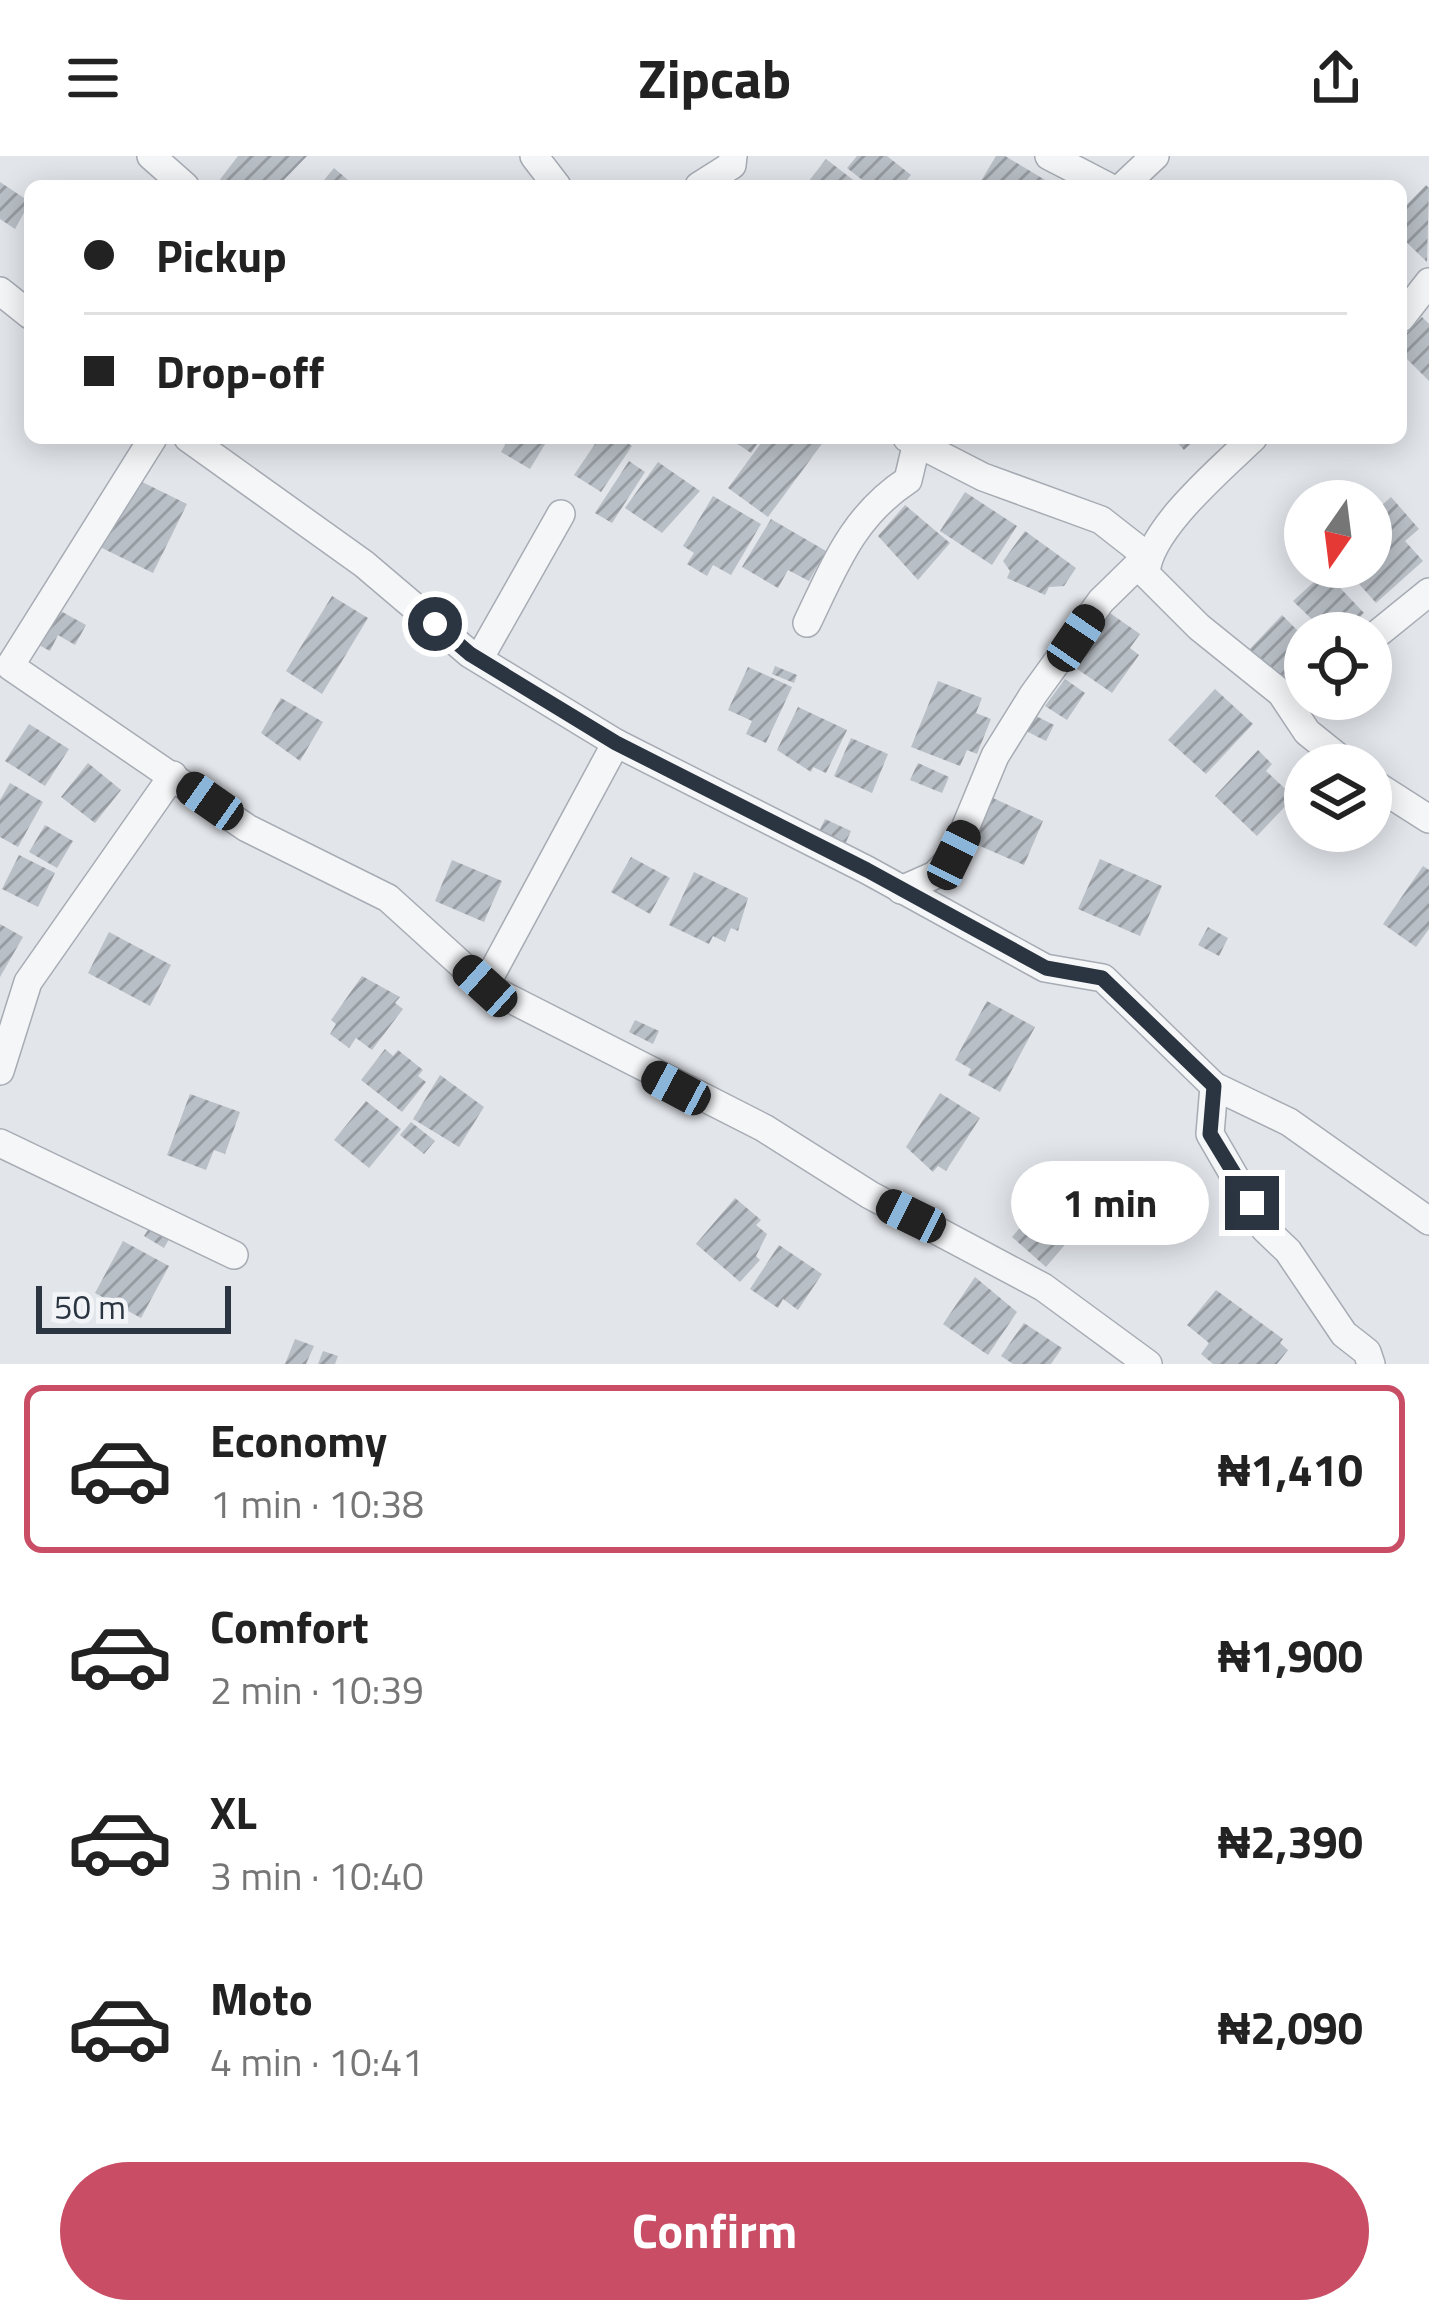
<!DOCTYPE html>
<meta charset="utf-8">
<style>
body{margin:0;font-family:"Titillium Web",sans-serif;background:#f2f2f2;color:#222;height:100vh;display:flex;flex-direction:column;font-size:45px;white-space:nowrap}
*{box-sizing:border-box;margin:0}
p{font-size:39px;color:#767676}
.icon{flex:none;width:66px;height:66px;fill:none;stroke:currentColor;stroke-width:2;stroke-linecap:round;stroke-linejoin:round}
.map{position:relative;height:1208px;overflow:hidden}
.panel{display:flex;flex-direction:column;background:#fff;flex:1}
.panel>*{flex:none}
.hud{position:absolute;left:24px;top:24px;width:1383px;height:264px;border-radius:18px;box-shadow:0 6px 30px #0003;display:grid;align-content:center;height:264px;padding:0 60px;background:#fff}
.needle{width:78px;rotate:194deg}
.buttons{position:absolute;left:1284px;top:324px;display:grid;gap:24px}
.buttons a{display:grid;place-items:center;width:108px;height:108px;border-radius:50%;background:#fff;box-shadow:0 6px 30px #0003;font-size:60px}
.scale{position:absolute;left:36px;bottom:30px;width:195px;box-sizing:border-box;padding-left:12px;border:6px solid #2b3441;border-top:0;font-size:33px;line-height:42px;white-space:nowrap;color:#2b3441;-webkit-text-stroke:9px #f2f4f7;paint-order:stroke}
.end{position:absolute;width:54px;height:54px;margin:-27px;border:15px solid #2b3441;background:#fff;box-shadow:0 0 0 6px #fff}
.from{border-radius:50%}
.bubble{position:absolute;height:84px;border-radius:42px;background:#fff;box-shadow:0 6px 30px #0003;font-size:39px;font-weight:700;line-height:84px;text-align:center}
.car{position:absolute;width:36px;height:72px;margin:-36px -18px;border-radius:15px;box-shadow:0 0 9px 3px #0007;background:linear-gradient(#222 24%,#8ab4d8 0 40%,#222 0 76%,#8ab4d8 0 86%,#222 0)}
.hud b{display:flex;align-items:center;gap:42px;height:114px;font-size:45px}
.hud b+b{border-top:3px solid #e0e0e0}
.hud i{width:30px;height:30px;background:#222}
ul{padding:21px 0 0;list-style:none}
li{display:flex;align-items:center;gap:36px;height:168px;margin:0 24px 18px;padding:0 36px;border:6px solid transparent;border-radius:18px}
li div{flex:1}
li b{display:block;font-size:45px}
li em{font-style:normal;font-weight:700}
li.active{border-color:#c94d64}
li>.icon{width:108px;height:108px;stroke-width:1.5}
.button{display:flex;gap:24px;margin-top:auto;padding:24px 60px}
.button a{flex:1;height:138px;border-radius:72px;background:#c94d64;color:#fff;font-size:48px;font-weight:700;line-height:138px;text-align:center}
header{display:flex;justify-content:space-between;align-items:center;height:156px;padding:0 60px;background:#fff;font-size:54px;font-weight:700}
.map>svg:first-child{display:block}
</style>
<header><svg class="icon" aria-label="menu" viewBox="0 0 24 24"><path d="M4 6h16M4 12h16M4 18h16"/></svg>Zipcab<svg class="icon" aria-label="share" viewBox="0 0 24 24"><path d="M12 15V3M7 8l5-5 5 5M5 13v7h14v-7"/></svg></header>
<div class="map">
<svg width="1429" height="1208" viewBox="0 0 1429 1208">
<defs>
<pattern id="building-hatch" width="6" height="6" patternUnits="userSpaceOnUse" patternTransform="scale(3)"><rect width="6" height="6" fill="#b9bfc6"/><path d="M-1 1l2-2M0 6l6-6M5 7l2-2" fill="none" stroke="#979ca2"/></pattern>
</defs>
<rect width="100%" height="100%" fill="#e2e5ea"/>
<g fill="url(#building-hatch)">
<path d="M238 0H307L278 30H215Z"/>
<path d="M857 0H887L911 19 902 30H870L847 12Z"/>
<path d="M996 0H1005L1055 30H978Z"/>
<path d="M826 3 861 30H805Z"/>
<path d="M334 12 355 30H319Z"/>
<path d="M0 26 30 46 15 73 0 63Z"/>
<path d="M1426 29 1429 32 1427 106 1401 81V55Z"/>
<path d="M1422 161 1429 168V225L1401 197V183Z"/>
<path d="M509 282H559L547 285 530 313 501 296Z"/>
<path d="M599 282H620L632 290 601 336 574 319Z"/>
<path d="M729 282H761L751 297Z"/>
<path d="M765 282 824 285 768 361 728 332Z"/>
<path d="M1173 282H1197L1184 294Z"/>
<path d="M629 305 645 316 612 367 595 357Z"/>
<path d="M658 306 700 335 662 377 625 352Z"/>
<path d="M134 322 187 348 153 417 100 391Z"/>
<path d="M965 336 1017 370 992 409 940 375Z"/>
<path d="M713 340 761 368 731 419 713 409 707 420 687 408 694 397 683 390Z"/>
<path d="M1391 341 1419 373 1405 385 1423 405 1376 447 1344 411H1371V359Z"/>
<path d="M905 349 950 387 918 424 878 380Z"/>
<path d="M771 363 826 395 809 425 788 414 778 432 742 411Z"/>
<path d="M1025 375 1076 412 1064 430 1049 431 1045 439 1007 422 1010 415 1003 405Z"/>
<path d="M1325 416 1364 457 1354 467 1342 461 1326 477 1293 445Z"/>
<path d="M332 440 368 462 322 538 286 515Z"/>
<path d="M57 453 86 469 75 489 58 479 50 495 37 488Z"/>
<path d="M1107 455 1140 478 1130 492 1139 499 1112 537 1070 508Z"/>
<path d="M1282 459 1305 482V522L1290 537 1247 496Z"/>
<path d="M775 510 797 519 794 527 772 518Z"/>
<path d="M748 511 792 531 766 587 746 578 752 565 728 554Z"/>
<path d="M1065 523 1085 537 1067 564 1045 550Z"/>
<path d="M938 525 982 542 976 557 991 563 977 598 967 594 960 610 911 591Z"/>
<path d="M1215 533 1253 568 1206 618 1168 584Z"/>
<path d="M281 542 323 566 300 605 261 577Z"/>
<path d="M798 551 847 574 826 617 813 611 811 616 777 594Z"/>
<path d="M1032 558 1054 569 1046 585 1024 574Z"/>
<path d="M29 568 69 593 45 630 5 605Z"/>
<path d="M851 582 888 598 872 637 834 620Z"/>
<path d="M1258 594 1272 608 1266 615 1294 641 1257 680 1215 640Z"/>
<path d="M88 607 121 634 95 667 61 641Z"/>
<path d="M918 607 949 621 942 637 910 624Z"/>
<path d="M10 627 43 646 18 691 0 681V644Z"/>
<path d="M993 642 1043 665 1024 709 973 687Z"/>
<path d="M825 663 851 675 843 693 816 682Z"/>
<path d="M45 669 73 685 57 712 29 696Z"/>
<path d="M19 699 55 717 38 751 2 733Z"/>
<path d="M631 701 670 722 650 758 611 736Z"/>
<path d="M1100 703 1162 730 1140 780 1078 753Z"/>
<path d="M452 704 502 725 484 766 435 745Z"/>
<path d="M1423 710 1429 714V773L1416 791 1383 768Z"/>
<path d="M694 716 748 742 738 775 731 772 725 786 713 780 709 788 669 769Z"/>
<path d="M0 768 23 781 0 821Z"/>
<path d="M1208 771 1228 782 1219 800 1198 789Z"/>
<path d="M109 776 171 809 150 850 88 817Z"/>
<path d="M362 820 400 841 395 847 403 853 372 894 356 882 349 892 330 878 336 868 331 864Z"/>
<path d="M987 845 1035 871 1000 936 968 919 971 913 955 904Z"/>
<path d="M635 864 659 875 653 888 629 876Z"/>
<path d="M385 893 393 900 398 894 423 914 418 920 426 926 402 956 361 924Z"/>
<path d="M440 919 484 951 459 991 413 963Z"/>
<path d="M940 937 980 962 946 1015 938 1010 933 1016 906 991Z"/>
<path d="M190 938 240 956 225 998 214 994 206 1014 167 999Z"/>
<path d="M366 945 401 973 369 1012 334 984Z"/>
<path d="M411 966 435 985 424 998 400 979Z"/>
<path d="M1063 1021 1097 1051 1046 1111 1012 1081Z"/>
<path d="M735 1042 761 1064 756 1069 767 1078 756 1100 760 1104 740 1126 696 1088Z"/>
<path d="M153 1066 172 1078 164 1092 144 1080Z"/>
<path d="M123 1085 169 1110 141 1162 95 1137Z"/>
<path d="M779 1089 822 1118 798 1154 783 1143 778 1152 750 1133Z"/>
<path d="M975 1121 1017 1156 988 1199 943 1168Z"/>
<path d="M1216 1134 1283 1183 1280 1187 1288 1194 1277 1208H1213L1201 1198 1209 1187 1187 1169Z"/>
<path d="M1024 1167 1062 1192 1051 1208H1013L1001 1200Z"/>
<path d="M295 1183 314 1190 306 1208H285Z"/>
<path d="M323 1195 338 1200 335 1208H318Z"/>
</g>
<g fill="none" stroke-linecap="round" stroke-linejoin="round">
<defs>
<g id="minor">
<path d="M151 0 185 30"/>
<path d="M534 0 557 30"/>
<path d="M1049 0 1107 30"/>
<path d="M699 30 732 9 733 0"/>
<path d="M1123 30 1155 0"/>
<path d="M0 135 30 159"/>
<path d="M1401 162 1429 126"/>
<path d="M153 282 10 510 247 672 388 742 485 830 764 972 870 1039 1043 1131 1148 1208"/>
<path d="M188 282 364 408 470 498 616 587 867 714 1045 812 1103 822 1214 930 1210 978 1265 1073 1288 1095 1344 1178 1367 1196 1371 1208"/>
<path d="M1253 282C1221 313 1148 374 1146 418L1199 471 1281 537 1307 576 1348 609"/>
<path d="M807 467C835 409 853 360 908 324L918 282"/>
<path d="M1371 483 1429 436"/>
<path d="M479 503 561 358"/>
<path d="M1371 626 1429 663"/>
<path d="M901 734 935 719 954 699 995 600 1033 539 1101 445 1147 400 1101 364 983 321 907 282"/>
<path d="M485 830 616 587"/>
<path d="M0 915 28 826 173 619"/>
<path d="M1214 930 1289 966 1429 1065"/>
<path d="M0 987 234 1099"/>
</g>
</defs>
<use href="#minor" stroke="#a7acb4" stroke-width="30"/>
<use href="#minor" stroke="#f5f6f8" stroke-width="27"/>
</g>
<g fill="none" stroke-linecap="round" stroke-linejoin="round">
<path stroke="#2b3441" stroke-width="15" d="M435 468 470 498 616 587 867 714 1046 812 1102 822 1214 930 1210 978 1252 1047"/>
</g>
</svg>
<div class="buttons">
<a><svg class="needle" viewBox="-14 -14 28 28"><path d="M0-13l5 13h-10z" fill="#e53935"/><path d="M0 13l5-13h-10z" fill="#767676"/></svg></a>
<a><svg class="icon" aria-label="locate" viewBox="0 0 24 24"><circle cx="12" cy="12" r="6"/><path d="M12 2v4M12 18v4M2 12h4M18 12h4"/></svg></a>
<a><svg class="icon" aria-label="layers" viewBox="0 0 24 24"><path d="M12 4l9 5-9 5-9-5zM3 14l9 5 9-5"/></svg></a>
</div>
<div class="scale">50 m</div>
<i class="end from" style="left:435px;top:468px"></i>
<i class="end" style="left:1252px;top:1047px"></i>
<div class="bubble" style="left:1011px;top:1005px;width:198px">1 min</div>
<i class="car" style="left:1076px;top:482px;rotate:34deg"></i>
<i class="car" style="left:210px;top:645px;rotate:305deg"></i>
<i class="car" style="left:954px;top:699px;rotate:26deg"></i>
<i class="car" style="left:485px;top:830px;rotate:312deg"></i>
<i class="car" style="left:676px;top:932px;rotate:298deg"></i>
<i class="car" style="left:911px;top:1060px;rotate:296deg"></i>
<div class="hud">
<b><i class="from"></i>Pickup</b>
<b><i></i>Drop-off</b>
</div>
</div>
<section class="panel">
<ul>
<li class="active"><svg class="icon" aria-label="car" viewBox="0 0 24 24"><path d="M5 17H2v-5l4-1 3-4h7l3 4 3 1v5h-3M9 17h6M6 11h13"/><circle cx="7" cy="17" r="2"/><circle cx="17" cy="17" r="2"/></svg><div><b>Economy</b><p>1 min · 10:38</p></div><em>₦1,410</em></li>
<li><svg class="icon" aria-label="car" viewBox="0 0 24 24"><path d="M5 17H2v-5l4-1 3-4h7l3 4 3 1v5h-3M9 17h6M6 11h13"/><circle cx="7" cy="17" r="2"/><circle cx="17" cy="17" r="2"/></svg><div><b>Comfort</b><p>2 min · 10:39</p></div><em>₦1,900</em></li>
<li><svg class="icon" aria-label="car" viewBox="0 0 24 24"><path d="M5 17H2v-5l4-1 3-4h7l3 4 3 1v5h-3M9 17h6M6 11h13"/><circle cx="7" cy="17" r="2"/><circle cx="17" cy="17" r="2"/></svg><div><b>XL</b><p>3 min · 10:40</p></div><em>₦2,390</em></li>
<li><svg class="icon" aria-label="car" viewBox="0 0 24 24"><path d="M5 17H2v-5l4-1 3-4h7l3 4 3 1v5h-3M9 17h6M6 11h13"/><circle cx="7" cy="17" r="2"/><circle cx="17" cy="17" r="2"/></svg><div><b>Moto</b><p>4 min · 10:41</p></div><em>₦2,090</em></li>
</ul>
<div class="button"><a>Confirm</a></div>
</section>
